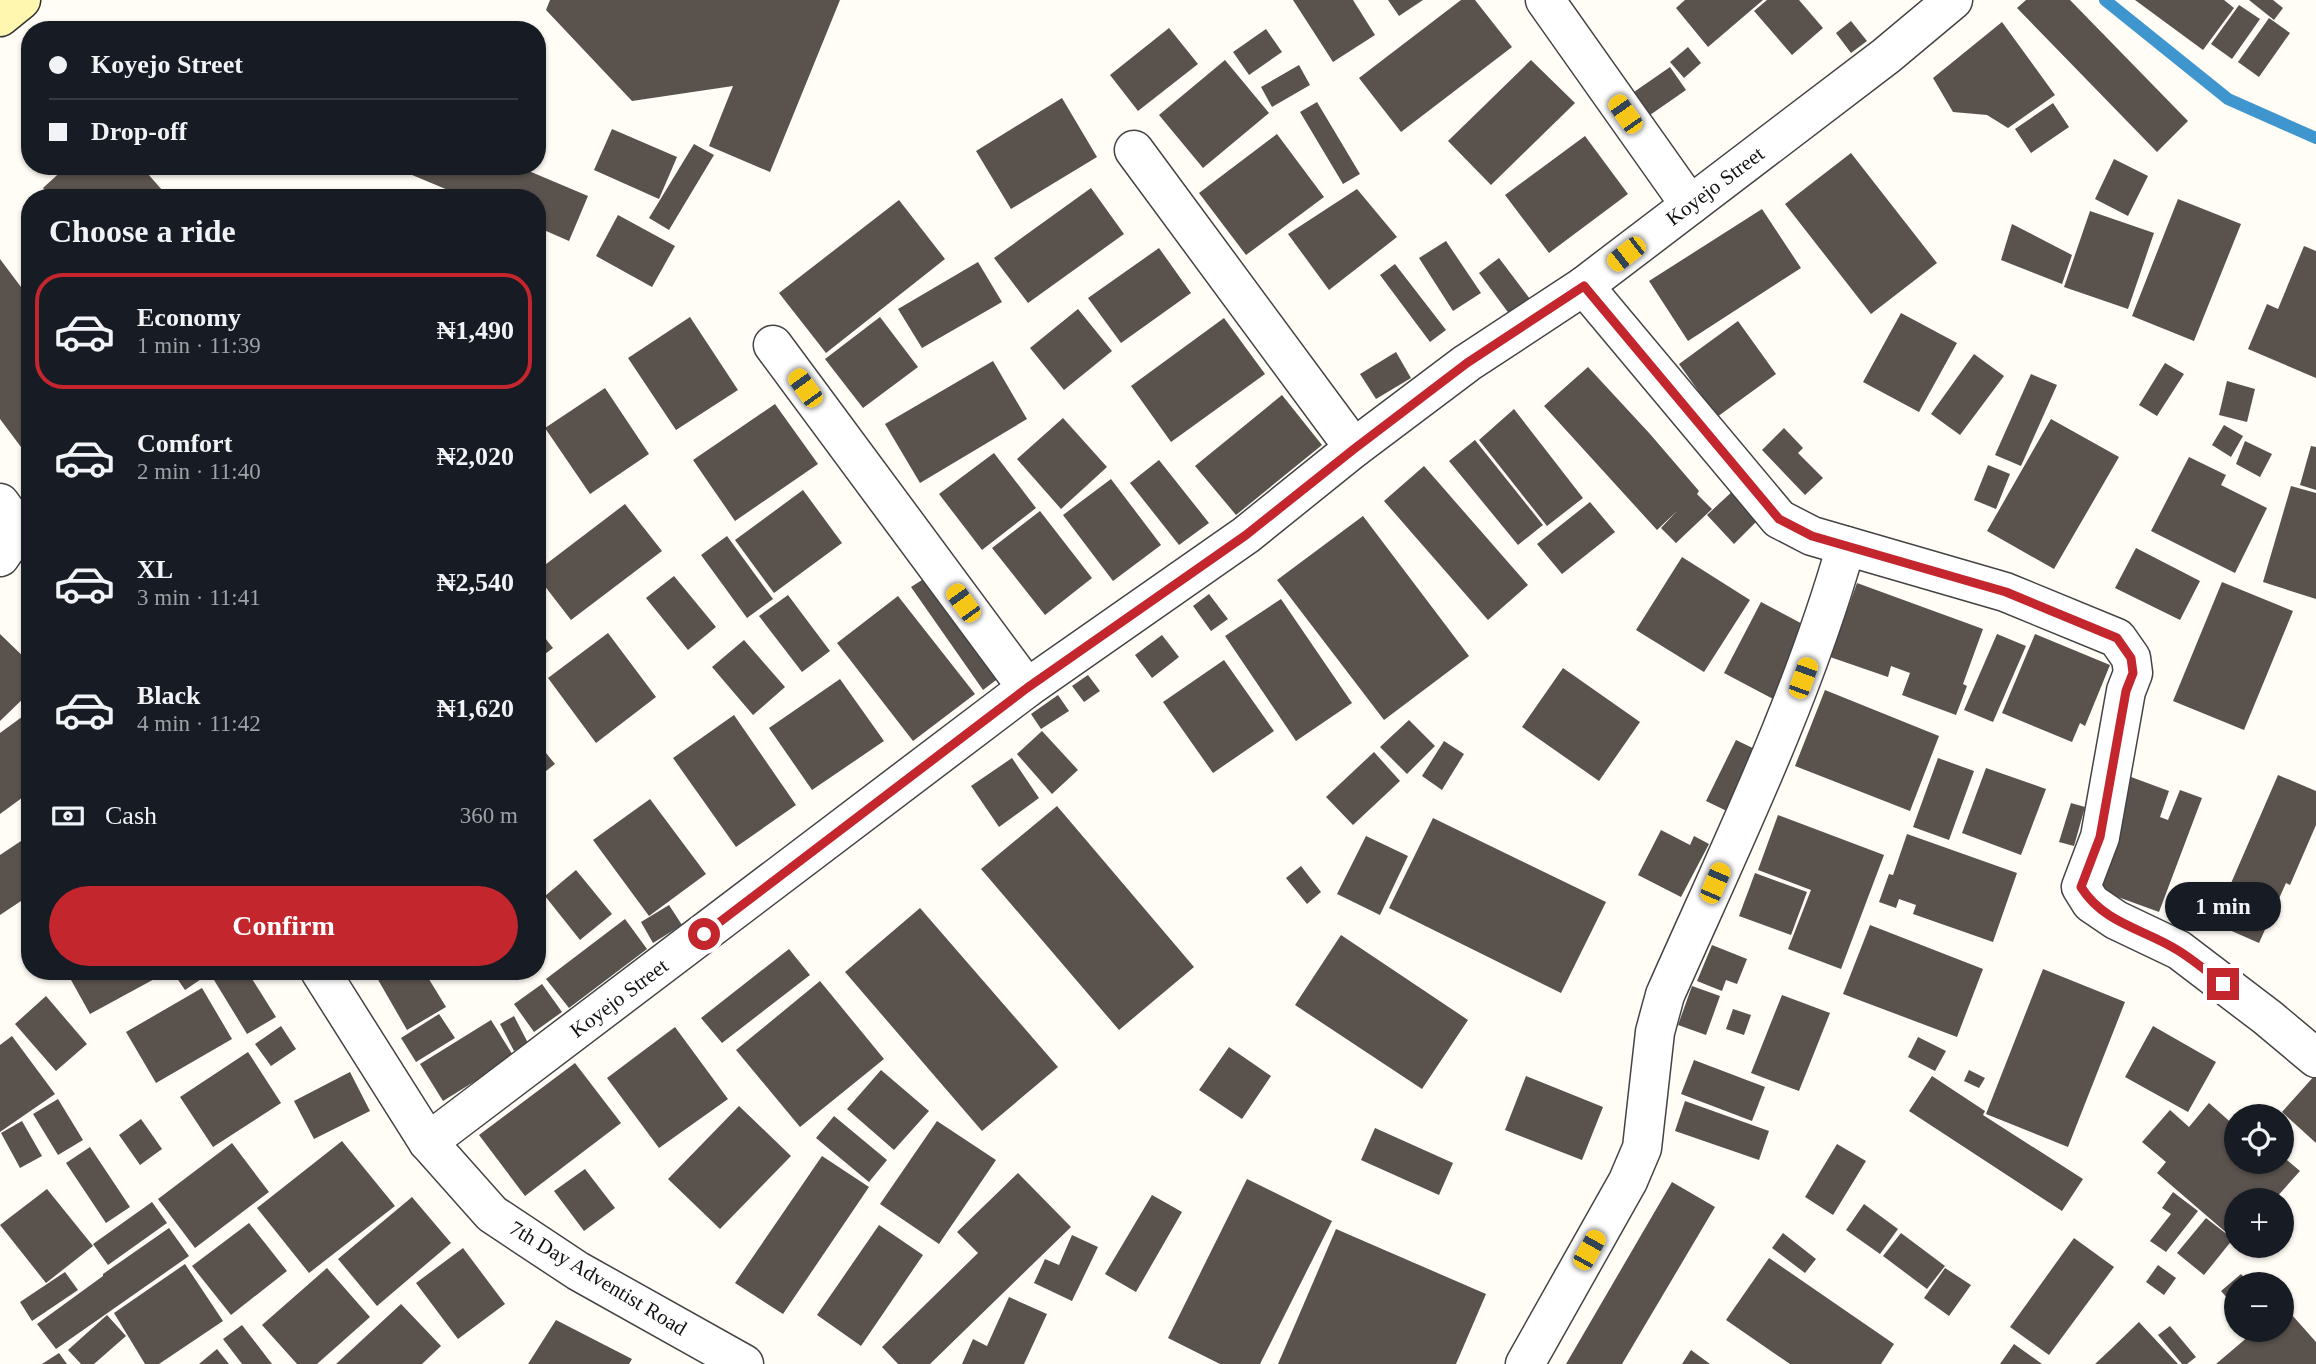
<!DOCTYPE html>
<meta charset="utf-8">
<style>
body{margin:0;font-family:Georgia,serif;background:#242831;color:#f1f3f6;height:100vh;display:flex;flex-direction:column;font-size:26px;white-space:nowrap}
*{box-sizing:border-box;margin:0}
p{font-size:23px;color:#9ea1a6}
.icon{flex:none;width:38px;height:38px;fill:none;stroke:currentColor;stroke-width:2;stroke-linecap:round;stroke-linejoin:round}
.map{position:relative;flex:1;overflow:hidden}
.drawer{position:absolute;left:21px;top:189px;width:525px;height:791px;display:flex;flex-direction:column;background:#171b24;border-radius:28px;box-shadow:0 2px 5px #0004}
.drawer>*{flex:none}
.top-card{position:absolute;left:21px;top:21px;width:525px;height:154px;border-radius:28px;box-shadow:0 2px 5px #0004;display:grid;align-content:center;height:154px;padding:0 28px;background:#171b24}
.tools{position:absolute;left:2224px;top:1104px;display:grid;gap:14px}
.tools a{display:grid;place-items:center;width:70px;height:70px;border-radius:50%;background:#171b24;box-shadow:0 2px 5px #0004;font-size:35px}
.end{position:absolute;width:32px;height:32px;margin:-16px;border:9px solid #c4262e;background:#fff;box-shadow:0 0 0 4px #fff}
.from{border-radius:50%}
.bubble{position:absolute;height:49px;border-radius:24px;background:#171b24;box-shadow:0 2px 5px #0004;font-size:23px;font-weight:700;line-height:49px;text-align:center}
.car{position:absolute;width:21px;height:42px;margin:-21px -10px;border-radius:9px;box-shadow:0 0 5px 2px #0007;background:linear-gradient(#f5c518 24%,#345 0 40%,#f5c518 0 76%,#345 0 86%,#f5c518 0)}
.top-card b{display:flex;align-items:center;gap:24px;height:66px;font-size:26px}
.top-card b+b{border-top:2px solid #363941}
.top-card i{width:18px;height:18px;background:#f1f3f6}
ul{padding:0;list-style:none}
li{display:flex;align-items:center;gap:21px;height:116px;margin:0 14px 10px;padding:0 14px;border:4px solid transparent;border-radius:28px}
li div{flex:1}
li b{display:block;font-size:26px}
li em{font-style:normal;font-weight:700}
li.selected{border-color:#c4262e}
li>.icon{width:63px;height:63px;stroke-width:1.5}
h2{padding:0 28px;font-size:32px;line-height:84px}
.pay{display:flex;align-items:center;gap:18px;height:77px;padding:0 28px;font-size:26px}
.pay p{margin-inline-start:auto}
.cta{display:flex;gap:14px;margin-top:auto;padding:14px 28px}
.cta a{flex:1;height:80px;border-radius:42px;background:#c4262e;color:#fff;font-size:28px;font-weight:700;line-height:80px;text-align:center}
.map>svg:first-child{display:block}
</style>
<div class="map">
<svg width="2316" height="1364" viewBox="0 0 2316 1364">
<rect width="100%" height="100%" fill="#fffdf5"/>
<g fill="none" stroke-linecap="round" stroke-linejoin="round">
<path stroke="#3f96cf" stroke-width="12" d="M2105 0 2228 99 2316 138"/>
</g>
<g fill="#5a524d">
<path d="M550 0H840L770 172 709 146 733 86 632 101 546 10Z"/>
<path d="M1293 0H1353L1375 35 1333 62Z"/>
<path d="M1388 0H1423L1399 16Z"/>
<path d="M1461 0H1475L1512 47 1401 132 1359 78Z"/>
<path d="M1685 0H1763L1708 47 1676 8Z"/>
<path d="M1767 0H1799L1823 28 1792 55 1754 11Z"/>
<path d="M2026 0H2070L2188 121 2157 152 2017 8Z"/>
<path d="M2135 0H2224L2234 8 2203 50Z"/>
<path d="M2249 0H2273L2283 8 2274 20Z"/>
<path d="M2239 5 2260 19 2232 59 2211 44Z"/>
<path d="M2269 18 2290 33 2259 77 2238 62Z"/>
<path d="M1851 21 1867 41 1851 53 1836 33Z"/>
<path d="M2002 22 2055 95 2008 128 1987 115 1953 112 1933 78Z"/>
<path d="M1169 28 1198 64 1138 111 1110 75Z"/>
<path d="M1266 29 1282 52 1249 75 1233 52Z"/>
<path d="M1688 47 1701 63 1684 78 1670 62Z"/>
<path d="M1225 60 1269 113 1203 168 1159 115Z"/>
<path d="M1531 60 1575 103 1491 185 1448 141Z"/>
<path d="M1299 65 1310 85 1272 107 1261 87Z"/>
<path d="M1670 67 1686 90 1650 115 1634 92Z"/>
<path d="M1062 98 1097 157 1011 209 976 151Z"/>
<path d="M1317 102 1360 174 1343 184 1300 112Z"/>
<path d="M2053 103 2069 127 2031 153 2015 129Z"/>
<path d="M612 129 677 157 659 199 594 170Z"/>
<path d="M1277 134 1324 197 1246 255 1199 193Z"/>
<path d="M1585 136 1628 194 1549 253 1505 195Z"/>
<path d="M694 144 714 155 669 230 649 218Z"/>
<path d="M1851 153 1937 263 1871 314 1785 204Z"/>
<path d="M2114 159 2148 176 2128 216 2095 199Z"/>
<path d="M67 166H141L169 198H51L43 188Z"/>
<path d="M407 166H517L588 196 569 241 537 227V198H467L405 172Z"/>
<path d="M1091 188 1124 234 1028 303 994 258Z"/>
<path d="M1357 189 1397 237 1329 290 1288 234Z"/>
<path d="M2178 199 2241 224 2194 341 2132 316Z"/>
<path d="M899 200 945 259 826 353 779 293Z"/>
<path d="M1762 209 1801 268 1688 341 1649 281Z"/>
<path d="M2090 211 2154 233 2128 309 2064 287Z"/>
<path d="M618 215 675 246 652 287 596 256Z"/>
<path d="M2012 224 2072 255 2062 284 2001 260Z"/>
<path d="M1446 241 1481 293 1453 311 1419 258Z"/>
<path d="M2304 246 2316 251V378L2248 349 2267 304 2278 309Z"/>
<path d="M1159 248 1191 293 1121 343 1088 298Z"/>
<path d="M1499 258 1530 299 1510 315 1479 273Z"/>
<path d="M0 259 30 299V459L0 419Z"/>
<path d="M978 262 1002 302 922 348 898 309Z"/>
<path d="M1395 264 1446 330 1430 342 1380 275Z"/>
<path d="M1078 309 1112 351 1064 390 1030 348Z"/>
<path d="M1901 313 1957 343 1919 412 1863 382Z"/>
<path d="M690 317 738 390 676 430 628 358Z"/>
<path d="M880 317 918 367 863 408 825 359Z"/>
<path d="M1224 318 1265 374 1171 442 1131 386Z"/>
<path d="M1738 321 1776 374 1717 417 1679 364Z"/>
<path d="M1396 352 1411 378 1376 399 1360 374Z"/>
<path d="M1974 354 2004 376 1960 435 1931 414Z"/>
<path d="M993 361 1027 419 920 483 885 424Z"/>
<path d="M2165 363 2184 374 2157 416 2139 405Z"/>
<path d="M1588 367 1650 434 1699 491 1697 494 1712 509 1676 543 1661 528 1677 511 1657 530 1544 406Z"/>
<path d="M2031 374 2057 385 2021 466 1995 455Z"/>
<path d="M2227 381 2255 389 2247 422 2219 415Z"/>
<path d="M605 388 649 454 590 494 545 428Z"/>
<path d="M1282 395 1322 445 1236 515 1195 466Z"/>
<path d="M775 404 818 464 735 521 693 460Z"/>
<path d="M1514 409 1583 498 1547 526 1479 440Z"/>
<path d="M1063 418 1107 467 1061 509 1017 459Z"/>
<path d="M2051 419 2119 457 2054 569 1987 531Z"/>
<path d="M2224 425 2243 436 2231 457 2212 445Z"/>
<path d="M1784 428 1803 448 1798 453 1823 478 1805 495 1762 450Z"/>
<path d="M1475 440 1543 525 1518 545 1449 461Z"/>
<path d="M2245 441 2272 454 2260 477 2236 464Z"/>
<path d="M2311 446 2316 447V490L2300 485Z"/>
<path d="M994 453 1036 508 982 550 939 494Z"/>
<path d="M2189 457 2226 475 2221 485 2267 508 2235 573 2151 531Z"/>
<path d="M1159 460 1209 523 1179 545 1130 483Z"/>
<path d="M1988 465 2010 474 1996 509 1974 500Z"/>
<path d="M1424 466 1528 585 1488 620 1384 501Z"/>
<path d="M1111 479 1161 545 1113 581 1063 515Z"/>
<path d="M2291 486 2316 493V599L2263 582Z"/>
<path d="M1736 488 1762 516 1734 544 1707 515Z"/>
<path d="M803 490 842 543 774 593 735 540Z"/>
<path d="M1590 502 1615 532 1562 574 1537 544Z"/>
<path d="M625 504 662 551 571 620 537 576V571Z"/>
<path d="M1040 511 1092 578 1045 615 992 548Z"/>
<path d="M1363 516 1469 656 1384 720 1277 580Z"/>
<path d="M727 536 773 599 747 618 701 555Z"/>
<path d="M2136 548 2200 581 2180 620 2115 588Z"/>
<path d="M1682 557 1750 600 1704 672 1636 630Z"/>
<path d="M933 573 1004 674 983 690 911 587Z"/>
<path d="M674 576 716 627 688 650 646 598Z"/>
<path d="M2222 582 2293 611 2244 730 2173 701Z"/>
<path d="M1857 583 1983 629 1963 684 1967 686 1956 715 1902 695 1910 673 1891 666 1888 677 1830 657Z"/>
<path d="M1209 594 1228 619 1211 631 1193 606Z"/>
<path d="M788 595 830 651 802 672 759 616Z"/>
<path d="M898 596 975 694 913 741 837 643Z"/>
<path d="M1281 599 1352 703 1296 741 1225 636Z"/>
<path d="M1761 602 1812 629 1775 700 1724 673Z"/>
<path d="M537 628 553 648 537 660Z"/>
<path d="M608 633 656 697 596 743 548 678Z"/>
<path d="M0 634 30 663V692L0 721Z"/>
<path d="M1997 634 2026 646 1993 722 1964 710Z"/>
<path d="M2035 634 2110 665 2085 726 2080 723 2072 742 2002 713Z"/>
<path d="M1162 635 1179 657 1152 678 1135 655Z"/>
<path d="M744 640 785 687 753 715 712 667Z"/>
<path d="M1224 660 1274 731 1213 773 1163 702Z"/>
<path d="M1563 668 1640 722 1599 781 1522 727Z"/>
<path d="M1088 675 1100 691 1084 702 1072 686Z"/>
<path d="M840 679 884 741 812 790 769 728Z"/>
<path d="M1825 690 1939 736 1910 811 1795 766Z"/>
<path d="M1058 695 1069 711 1041 729 1031 714Z"/>
<path d="M30 711V792L0 814V733Z"/>
<path d="M734 715 796 805 736 847 673 758Z"/>
<path d="M1409 720 1435 746 1407 774 1380 747Z"/>
<path d="M1042 731 1078 770 1052 794 1017 754Z"/>
<path d="M1736 740 1763 753 1733 814 1706 801Z"/>
<path d="M1444 741 1464 754 1442 790 1422 776Z"/>
<path d="M537 742 555 764 537 778Z"/>
<path d="M1374 752 1400 781 1353 825 1326 797Z"/>
<path d="M1012 758 1039 798 999 827 971 786Z"/>
<path d="M1938 758 1974 771 1949 840 1913 827Z"/>
<path d="M1986 768 2046 789 2021 855 1962 833Z"/>
<path d="M2278 775 2316 791V825L2290 885 2286 883 2259 943 2218 925 2229 899 2225 897Z"/>
<path d="M2131 777 2169 791 2160 817 2168 820 2180 790 2202 798 2159 912 2096 889 2102 853Z"/>
<path d="M650 799 706 874 649 916 593 840Z"/>
<path d="M2071 803 2085 807 2074 846 2059 842Z"/>
<path d="M1057 806 1194 967 1119 1030 981 869Z"/>
<path d="M1778 815 1884 855 1841 969 1788 949 1811 890 1758 870Z"/>
<path d="M1433 818 1606 902 1561 993 1389 908Z"/>
<path d="M1661 830 1690 845 1694 836 1709 844 1681 897 1638 875Z"/>
<path d="M1907 834 2017 873 1993 942 1913 914 1916 905 1899 899 1896 908 1879 902 1889 874 1893 875Z"/>
<path d="M30 835V895L0 915V855Z"/>
<path d="M1366 836 1408 856 1380 915 1337 894Z"/>
<path d="M1301 866 1321 892 1307 904 1286 878Z"/>
<path d="M576 870 612 914 580 940 545 896Z"/>
<path d="M1755 873 1807 892 1791 935 1739 916Z"/>
<path d="M669 905 682 925 653 943 641 922Z"/>
<path d="M920 908 1058 1067 982 1131 845 972Z"/>
<path d="M625 919 647 949 569 1008 546 979Z"/>
<path d="M1870 925 1983 969 1957 1037 1843 994Z"/>
<path d="M1341 935 1468 1020 1422 1089 1295 1005Z"/>
<path d="M1712 945 1747 959 1737 984 1726 980 1722 991 1697 981Z"/>
<path d="M789 949 810 975 722 1043 701 1018Z"/>
<path d="M2043 969 2125 1002 2068 1147 1986 1114Z"/>
<path d="M66 971H155L158 977 90 1014Z"/>
<path d="M172 971H213L185 990Z"/>
<path d="M228 971H247L276 1017 247 1034 214 980Z"/>
<path d="M373 971H424L446 1007 407 1030Z"/>
<path d="M820 981 884 1059 800 1127 736 1050Z"/>
<path d="M542 984 562 1012 534 1032 514 1004Z"/>
<path d="M1692 986 1720 996 1706 1035 1678 1025Z"/>
<path d="M202 988 232 1039 156 1083 126 1032Z"/>
<path d="M1782 995 1830 1013 1799 1091 1751 1073Z"/>
<path d="M46 996 87 1044 56 1071 15 1024Z"/>
<path d="M1733 1009 1751 1015 1744 1035 1726 1029Z"/>
<path d="M439 1014 455 1038 416 1062 401 1038Z"/>
<path d="M514 1016 528 1043 514 1051 500 1024Z"/>
<path d="M491 1020 514 1057 443 1101 420 1064Z"/>
<path d="M281 1026 296 1049 271 1066 255 1044Z"/>
<path d="M2153 1026 2216 1062 2188 1112 2125 1077Z"/>
<path d="M675 1027 728 1099 659 1148 607 1078Z"/>
<path d="M12 1036 55 1094 0 1132V1045Z"/>
<path d="M1918 1037 1946 1051 1935 1071 1908 1057Z"/>
<path d="M1229 1047 1271 1076 1242 1119 1199 1090Z"/>
<path d="M248 1052 281 1103 213 1147 180 1097Z"/>
<path d="M1694 1060 1765 1087 1752 1121 1681 1094Z"/>
<path d="M575 1063 621 1123 525 1196 479 1135Z"/>
<path d="M881 1070 929 1111 894 1150 847 1109Z"/>
<path d="M1969 1070 1985 1078 1979 1088 1964 1081Z"/>
<path d="M350 1072 370 1111 314 1139 294 1101Z"/>
<path d="M2316 1074V1143L2282 1112Z"/>
<path d="M1526 1076 1603 1107 1582 1160 1505 1130Z"/>
<path d="M1932 1076 1985 1111 1983 1115 2083 1179 2062 1211 1909 1111Z"/>
<path d="M58 1099 83 1140 58 1155 33 1114Z"/>
<path d="M1685 1101 1769 1131 1759 1160 1675 1131Z"/>
<path d="M2209 1103 2236 1127V1162H2282V1156L2300 1171 2274 1200H2236V1241L2157 1173 2166 1162 2142 1142 2170 1110 2189 1127Z"/>
<path d="M739 1106 791 1156 720 1229 668 1179Z"/>
<path d="M834 1116 887 1160 869 1182 816 1138Z"/>
<path d="M141 1119 162 1149 140 1165 119 1135Z"/>
<path d="M22 1121 42 1156 20 1168 1 1133Z"/>
<path d="M937 1121 996 1160 939 1244 880 1204Z"/>
<path d="M1375 1128 1453 1163 1439 1195 1361 1160Z"/>
<path d="M342 1141 395 1206 309 1273 257 1208Z"/>
<path d="M232 1143 269 1192 195 1248 158 1199Z"/>
<path d="M1837 1144 1866 1161 1833 1215 1805 1197Z"/>
<path d="M90 1147 130 1207 106 1223 66 1163Z"/>
<path d="M822 1156 869 1187 783 1314 735 1283Z"/>
<path d="M585 1169 615 1208 584 1231 554 1191Z"/>
<path d="M1018 1173 1071 1227 930 1364H898L882 1347 978 1253 957 1232Z"/>
<path d="M1247 1179 1332 1221 1260 1364H1220L1168 1338Z"/>
<path d="M1672 1182 1715 1207 1622 1364H1566Z"/>
<path d="M47 1189 93 1246 46 1283 0 1225Z"/>
<path d="M2173 1192 2198 1211 2166 1252 2150 1241 2171 1214 2162 1208Z"/>
<path d="M1152 1195 1182 1212 1136 1292 1105 1274Z"/>
<path d="M412 1197 451 1243 377 1306 338 1259Z"/>
<path d="M152 1202 167 1223 108 1265 93 1244Z"/>
<path d="M1864 1204 1898 1229 1880 1254 1846 1230Z"/>
<path d="M2206 1218 2233 1239 2204 1275 2177 1253Z"/>
<path d="M249 1223 287 1271 231 1315 192 1266Z"/>
<path d="M879 1225 923 1255 861 1346 817 1315Z"/>
<path d="M169 1228 189 1256 56 1349 37 1324 103 1276V1274Z"/>
<path d="M1336 1229 1486 1294 1456 1364H1278Z"/>
<path d="M1783 1233 1816 1259 1805 1273 1772 1248Z"/>
<path d="M1901 1233 1945 1266 1927 1289 1883 1256Z"/>
<path d="M1072 1235 1098 1247 1072 1301 1034 1283 1045 1259 1059 1265Z"/>
<path d="M2074 1238 2114 1267 2049 1355 2010 1327Z"/>
<path d="M463 1248 505 1304 458 1339 416 1283Z"/>
<path d="M1769 1258 1894 1344 1881 1364H1790L1726 1320Z"/>
<path d="M185 1264 223 1321 159 1364H145L114 1313Z"/>
<path d="M2158 1265 2176 1278 2164 1295 2146 1282Z"/>
<path d="M327 1268 370 1317 317 1364H297L262 1325Z"/>
<path d="M1945 1268 1971 1285 1949 1316 1924 1298Z"/>
<path d="M65 1272 78 1290 32 1321 20 1302Z"/>
<path d="M2241 1274 2250 1284H2236V1308L2221 1291Z"/>
<path d="M1009 1297 1047 1314 1024 1364H962L973 1339 987 1346Z"/>
<path d="M401 1304 441 1346 422 1364H336Z"/>
<path d="M2284 1306 2316 1342V1364H2216L2256 1330H2282Z"/>
<path d="M107 1315 126 1336 94 1364H81L68 1350Z"/>
<path d="M556 1320 632 1359 629 1364H528Z"/>
<path d="M2139 1322 2178 1364H2095L2110 1350Z"/>
<path d="M242 1325 272 1364H242L223 1339Z"/>
<path d="M2170 1326 2196 1357 2187 1364H2182L2158 1335Z"/>
<path d="M2014 1344 2042 1364H2000Z"/>
<path d="M217 1349 229 1364H199Z"/>
<path d="M1691 1350 1710 1364H1682Z"/>
<path d="M59 1353 67 1364H42Z"/>
</g>
<g fill="none" stroke-linecap="round" stroke-linejoin="round">
<defs>
<g id="minor">
<path d="M1545 0 1690 205"/>
<path d="M1134 150 1354 448"/>
<path d="M1584 286 1779 519 1812 536 2005 592 2117 638 2131 658 2133 673 2126 691 2100 837 2081 887 2091 903 2116 920 2179 950 2267 1017 2316 1058"/>
<path d="M773 345 1027 688"/>
<path d="M0 557 19 529"/>
<path d="M428 1142 1027 688 1246 535 1354 448 1467 363 1584 286 1886 56 1953 0"/>
<path d="M1525 1364 1628 1181 1642 1148 1655 1032 1665 995C1730 848 1802 701 1846 546"/>
</g>
<g id="tertiary">
<path d="M0 503 30 544"/>
<path d="M320 971 428 1142 492 1214 578 1271 744 1364"/>
</g>
<path id="secondary" d="M0 17 21 0"/>
</defs>
<use href="#minor" stroke="#444" stroke-width="41"/>
<use href="#tertiary" stroke="#444" stroke-width="41"/>
<use href="#secondary" stroke="#333" stroke-width="41"/>
<use href="#minor" stroke="#fff" stroke-width="38"/>
<use href="#tertiary" stroke="#fff" stroke-width="38"/>
<use href="#secondary" stroke="#fff6b0" stroke-width="38"/>
</g>
<g fill="none" stroke-linecap="round" stroke-linejoin="round">
<path stroke="#c4262e" stroke-width="9" d="M704 934 1027 688 1246 535 1354 449 1467 363 1584 286 1779 519 1812 536 2006 592 2117 638 2131 658 2133 673 2126 691 2100 837 2081 887C2104 924 2145 929 2179 951 2195 961 2209 973 2223 984"/>
</g>
<g text-anchor="middle" stroke-width="7" stroke-linejoin="round" paint-order="stroke">
<g font-size="21" fill="#111" stroke="#fff">
<text transform="translate(1715 186) rotate(-37)" y="7">Koyejo Street</text>
<text transform="translate(619 998) rotate(-37)" y="7">Koyejo Street</text>
<text transform="translate(598 1278) rotate(31)" y="7">7th Day Adventist Road</text>
</g>
</g>
</svg>
<div class="tools">
<a><svg class="icon" aria-label="locate" viewBox="0 0 24 24"><circle cx="12" cy="12" r="6"/><path d="M12 2v4M12 18v4M2 12h4M18 12h4"/></svg></a>
<a>+</a>
<a>−</a>
</div>
<i class="end from" style="left:704px;top:934px"></i>
<i class="end" style="left:2223px;top:984px"></i>
<div class="bubble" style="left:2165px;top:882px;width:116px">1 min</div>
<i class="car" style="left:1625px;top:114px;rotate:325deg"></i>
<i class="car" style="left:1626px;top:254px;rotate:232deg"></i>
<i class="car" style="left:805px;top:388px;rotate:324deg"></i>
<i class="car" style="left:963px;top:603px;rotate:324deg"></i>
<i class="car" style="left:1803px;top:678px;rotate:20deg"></i>
<i class="car" style="left:1715px;top:883px;rotate:23deg"></i>
<i class="car" style="left:1589px;top:1250px;rotate:29deg"></i>
<div class="top-card">
<b><i class="from"></i>Koyejo Street</b>
<b><i></i>Drop-off</b>
</div>
<section class="drawer">
<h2>Choose a ride</h2>
<ul>
<li class="selected"><svg class="icon" aria-label="car" viewBox="0 0 24 24"><path d="M5 17H2v-5l4-1 3-4h7l3 4 3 1v5h-3M9 17h6M6 11h13"/><circle cx="7" cy="17" r="2"/><circle cx="17" cy="17" r="2"/></svg><div><b>Economy</b><p>1 min · 11:39</p></div><em>₦1,490</em></li>
<li><svg class="icon" aria-label="car" viewBox="0 0 24 24"><path d="M5 17H2v-5l4-1 3-4h7l3 4 3 1v5h-3M9 17h6M6 11h13"/><circle cx="7" cy="17" r="2"/><circle cx="17" cy="17" r="2"/></svg><div><b>Comfort</b><p>2 min · 11:40</p></div><em>₦2,020</em></li>
<li><svg class="icon" aria-label="car" viewBox="0 0 24 24"><path d="M5 17H2v-5l4-1 3-4h7l3 4 3 1v5h-3M9 17h6M6 11h13"/><circle cx="7" cy="17" r="2"/><circle cx="17" cy="17" r="2"/></svg><div><b>XL</b><p>3 min · 11:41</p></div><em>₦2,540</em></li>
<li><svg class="icon" aria-label="car" viewBox="0 0 24 24"><path d="M5 17H2v-5l4-1 3-4h7l3 4 3 1v5h-3M9 17h6M6 11h13"/><circle cx="7" cy="17" r="2"/><circle cx="17" cy="17" r="2"/></svg><div><b>Black</b><p>4 min · 11:42</p></div><em>₦1,620</em></li>
</ul>
<div class="pay"><svg class="icon" aria-label="cash" viewBox="0 0 24 24"><path d="M3 7h18v10H3z"/><circle cx="12" cy="12" r="2"/></svg>Cash<p>360 m</p></div>
<div class="cta"><a>Confirm</a></div>
</section>
</div>
